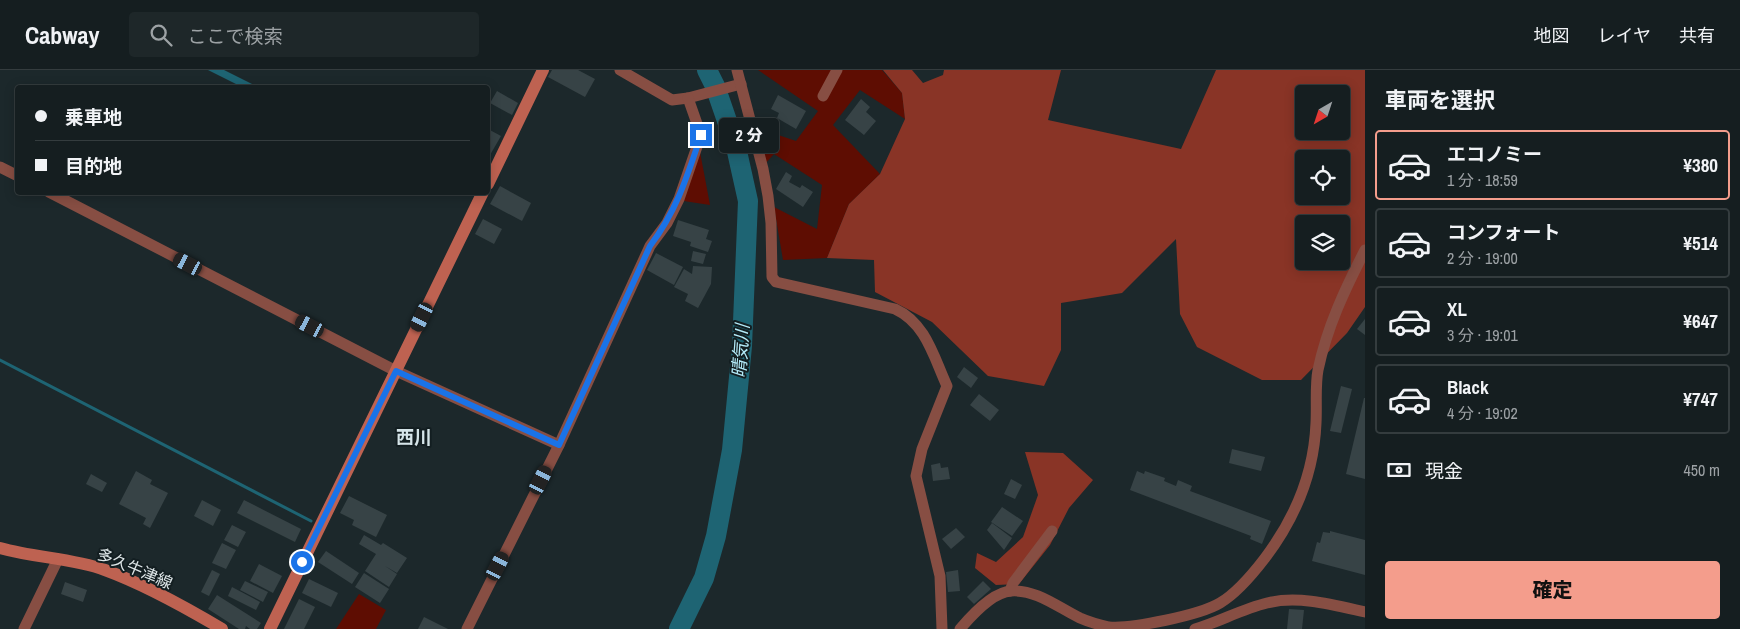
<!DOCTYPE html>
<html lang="ja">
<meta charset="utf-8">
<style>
body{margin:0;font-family:"Archivo Narrow","Noto Sans JP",sans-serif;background:#1e2729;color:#f1f3f6;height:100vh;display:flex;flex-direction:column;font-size:19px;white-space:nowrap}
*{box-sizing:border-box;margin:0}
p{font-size:16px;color:#9da2a5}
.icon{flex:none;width:28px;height:28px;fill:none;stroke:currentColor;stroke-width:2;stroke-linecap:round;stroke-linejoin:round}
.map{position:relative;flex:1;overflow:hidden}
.sheet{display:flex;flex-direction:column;background:#151e20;width:375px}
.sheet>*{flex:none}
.top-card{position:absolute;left:15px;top:15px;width:475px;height:110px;border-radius:5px;box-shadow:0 2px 12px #0003,0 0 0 1px #343c3e;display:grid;align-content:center;height:110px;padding:0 20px;background:#151e20}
.needle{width:32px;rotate:219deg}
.tools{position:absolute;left:1295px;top:15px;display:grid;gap:10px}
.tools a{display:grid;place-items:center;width:55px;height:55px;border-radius:5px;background:#151e20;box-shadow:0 2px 12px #0003,0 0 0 1px #343c3e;font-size:25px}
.end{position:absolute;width:22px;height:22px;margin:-11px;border:6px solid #1a73e8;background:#fff;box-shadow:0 0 0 2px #fff}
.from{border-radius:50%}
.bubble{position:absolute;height:35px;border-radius:5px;background:#151e20;box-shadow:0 2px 12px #0003,0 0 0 1px #343c3e;font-size:16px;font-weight:800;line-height:35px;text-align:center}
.car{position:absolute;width:15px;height:30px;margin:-15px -8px;border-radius:6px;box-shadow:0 0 4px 1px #0007;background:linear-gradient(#222 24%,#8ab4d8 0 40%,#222 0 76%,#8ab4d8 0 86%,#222 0)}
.top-card b{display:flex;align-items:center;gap:18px;height:48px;font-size:19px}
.top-card b+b{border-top:1px solid #343c3e}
.top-card i{width:12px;height:12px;background:#f1f3f6}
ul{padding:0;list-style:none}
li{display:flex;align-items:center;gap:15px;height:70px;margin:0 10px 8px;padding:0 10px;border:2px solid #343c3e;border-radius:5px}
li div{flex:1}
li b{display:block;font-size:19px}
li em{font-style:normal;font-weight:800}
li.selected{border-color:#f49d8c}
li>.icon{width:45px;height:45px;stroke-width:1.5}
h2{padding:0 20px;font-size:22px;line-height:60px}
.pay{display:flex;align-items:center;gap:12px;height:55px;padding:0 20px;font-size:19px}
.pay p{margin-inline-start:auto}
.primary-button{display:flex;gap:10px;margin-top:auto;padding:10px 20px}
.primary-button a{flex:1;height:58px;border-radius:5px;background:#f49d8c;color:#111;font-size:20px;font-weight:800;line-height:58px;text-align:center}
header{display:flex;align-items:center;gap:30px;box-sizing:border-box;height:70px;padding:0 25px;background:#151e20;border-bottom:1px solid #343c3e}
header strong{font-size:24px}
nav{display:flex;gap:28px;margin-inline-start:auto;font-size:18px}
.search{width:350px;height:45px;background:#1e2729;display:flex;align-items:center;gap:12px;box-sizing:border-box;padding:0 18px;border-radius:5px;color:#9da2a5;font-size:19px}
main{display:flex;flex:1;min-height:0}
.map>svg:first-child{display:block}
</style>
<header>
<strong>Cabway</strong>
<div class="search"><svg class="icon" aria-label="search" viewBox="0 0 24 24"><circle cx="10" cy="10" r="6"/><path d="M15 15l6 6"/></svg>ここで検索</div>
<nav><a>地図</a><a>レイヤ</a><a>共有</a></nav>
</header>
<main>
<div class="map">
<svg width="1365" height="559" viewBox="0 0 1365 559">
<rect width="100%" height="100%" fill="#1c282b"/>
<g fill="#5e0d02">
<path d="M758 0H882L902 23 905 49 860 20 833 55 880 104 849 134 827 188 783 190 774 137 817 159 822 115 774 84 765 94 755 57 796 71 818 41Z"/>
<path d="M697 66 710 135 677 130Z"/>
<path d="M359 524 386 540 376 559H336Z"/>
</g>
<g fill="#893426" fill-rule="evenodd">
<path d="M883 0H912L923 13 943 5 944 0H1061L1048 50 1181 79 1216 0H1365V237L1347 263 1301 310H1262L1197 277 1180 244 1176 169 1122 223 1061 233V280L1044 316 988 306 932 252 875 222 874 190 827 188 849 134 880 104 905 49 902 23ZM1304 24H1341V61H1304ZM1304 89H1341V126H1304ZM1304 154H1341V191H1304Z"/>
<path d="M1025 382 1063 383 1093 410 1069 438 1050 475 1019 514 996 515 975 498 977 483 996 492 1023 467 1038 425Z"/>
</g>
<path fill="#1e6473" d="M208 0H224L258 17H242Z"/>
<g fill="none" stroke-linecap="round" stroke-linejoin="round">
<path stroke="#1e6473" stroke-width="3" d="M0 290 311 451"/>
<path stroke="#1e6473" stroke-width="20" d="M679 559 704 508 716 466 732 380 742 276 748 131 736 77 715 16 707 0"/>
</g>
<g fill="#374346">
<path d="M552 0H578L595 9 585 27 548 7Z"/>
<path d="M497 21 518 33 512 45 490 33Z"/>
<path d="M778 25 806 41 796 59 777 48 779 43 771 39Z"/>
<path d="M861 29 870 37 866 42 876 51 864 65 845 50Z"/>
<path d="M488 59 501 66 490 85 488 84Z"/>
<path d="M786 102 792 106 789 112 800 118 802 115 813 122 803 137 776 119Z"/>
<path d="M500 116 531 133 522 151 490 134Z"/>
<path d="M483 149 502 159 494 174 475 164Z"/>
<path d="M678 150 709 160 706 169 712 171 708 182 690 176 691 172 673 166Z"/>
<path d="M693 181 706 184 703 194 691 191Z"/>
<path d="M656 183 683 197 674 215 647 200Z"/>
<path d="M693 196 712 197 711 214 698 238 685 231 688 224 674 217 684 199 692 204Z"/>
<path d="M1365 249V265L1357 259Z"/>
<path d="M964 297 978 308 971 318 957 307Z"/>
<path d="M1341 316 1352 319 1341 363 1330 361Z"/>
<path d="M979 324 999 340 990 351 970 335Z"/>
<path d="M1364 328H1365V409L1346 404Z"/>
<path d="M1232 379 1265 387 1261 401 1229 393Z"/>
<path d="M940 393 941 398 948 397 950 409 933 411 931 395Z"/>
<path d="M136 401 152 410 150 414 168 423 150 458 143 454 146 448 119 434Z"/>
<path d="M1137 401 1144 404 1145 401 1165 408 1164 411 1176 416 1178 410 1192 416 1190 421 1271 451 1262 474 1250 469 1251 466 1130 420Z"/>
<path d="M91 404 107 413 102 422 86 414Z"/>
<path d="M1011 409 1022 415 1015 429 1004 424Z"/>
<path d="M349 426 387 445 376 467 352 455 354 450 340 443Z"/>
<path d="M202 430 221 440 213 456 194 446Z"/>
<path d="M244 430 301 459 295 472 237 443Z"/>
<path d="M1002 437 1023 451 1012 466 991 452Z"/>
<path d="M992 453 1012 468 1004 480 987 460Z"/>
<path d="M232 455 246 462 238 477 224 470Z"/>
<path d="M956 458 965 467 951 479 942 469Z"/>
<path d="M1330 461 1365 470V505L1312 491 1317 472 1320 473 1323 462 1330 463Z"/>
<path d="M364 465 381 475 383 473 407 488 397 503 385 496 397 504 389 517 365 501 376 484 359 474Z"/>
<path d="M222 473 236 480 226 499 212 493Z"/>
<path d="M326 481 359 503 352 514 318 492Z"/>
<path d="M259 494 282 506 273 523 250 511Z"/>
<path d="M212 500 220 504 209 526 201 522Z"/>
<path d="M958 500 960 521 948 522 946 502Z"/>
<path d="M364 503 389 519 380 533 355 517Z"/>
<path d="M309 509 338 523 331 537 302 523Z"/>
<path d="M245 511 268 522 263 532 240 520Z"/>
<path d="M983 511 991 519 974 534 967 527Z"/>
<path d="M65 512 87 520 83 532 61 524Z"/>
<path d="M232 517 260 532 256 540 228 526Z"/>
<path d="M217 525 261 553 257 559H250L246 556 245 559H239L208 539Z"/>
<path d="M299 529 315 537 304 559H284Z"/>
<path d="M1289 539 1304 540 1302 559H1287Z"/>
<path d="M424 547 448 559H418Z"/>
</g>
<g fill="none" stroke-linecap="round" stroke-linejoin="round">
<g stroke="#874e43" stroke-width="11">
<path d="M620 0 672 30 688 28 741 14"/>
<path d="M737 0 763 99 768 126 771 153 772 207 776 212 895 239C926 253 934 288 947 316L922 379 916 406 940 506 942 559"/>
<path d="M823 26 837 0"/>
<path d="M0 97 18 106"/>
<path d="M49 122 396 301 559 375"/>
<path d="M1010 521 1013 513 1052 461"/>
<path d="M24 559 58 489"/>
<path d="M467 559 559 375 650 176 667 153 679 129 701 65 688 28"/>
<path d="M960 559C971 546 993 522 1011 521 1036 519 1059 538 1080 548 1089 552 1100 555 1109 557 1132 559 1200 545 1220 533 1237 523 1252 505 1265 488 1296 447 1314 404 1316 353 1317 335 1315 316 1318 300 1327 257 1345 219 1365 180"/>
<path d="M1195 559C1219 552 1242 539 1267 533 1298 525 1334 535 1365 542"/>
</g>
<g stroke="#be6251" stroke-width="12">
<path d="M488 114 543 0"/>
<path d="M0 478C35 488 72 488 105 500 146 515 185 537 222 559"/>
<path d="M270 559 483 122"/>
</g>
</g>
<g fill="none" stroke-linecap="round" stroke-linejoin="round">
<path stroke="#1a73e8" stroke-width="6" d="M302 492 396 301 559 375 650 176C677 140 687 107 701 65"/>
</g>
<g text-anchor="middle" stroke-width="4" stroke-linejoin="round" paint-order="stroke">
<g font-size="16" fill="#e0e8ea" stroke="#131e21">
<text transform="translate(135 498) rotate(23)" y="6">多久牛津線</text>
</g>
<g font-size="18" font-style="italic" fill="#b4ecfa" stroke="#131e21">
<text transform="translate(741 281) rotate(-86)" y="6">晴気川</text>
</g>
<g font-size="18" font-weight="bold" fill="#d5e4e8" stroke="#131e21">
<text x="414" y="374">西川</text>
</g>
</g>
</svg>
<div class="tools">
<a><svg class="needle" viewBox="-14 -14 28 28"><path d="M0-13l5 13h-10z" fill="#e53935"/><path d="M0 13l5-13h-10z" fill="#9da2a5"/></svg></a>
<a><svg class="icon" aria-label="locate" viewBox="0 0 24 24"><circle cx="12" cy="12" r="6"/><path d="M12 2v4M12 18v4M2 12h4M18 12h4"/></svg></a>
<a><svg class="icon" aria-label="layers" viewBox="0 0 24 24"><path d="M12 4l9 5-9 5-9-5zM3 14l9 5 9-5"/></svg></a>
</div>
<i class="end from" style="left:302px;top:492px"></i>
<i class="end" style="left:701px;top:65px"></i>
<div class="bubble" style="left:719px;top:48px;width:60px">2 分</div>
<i class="car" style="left:188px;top:194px;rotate:297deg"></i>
<i class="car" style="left:422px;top:247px;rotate:206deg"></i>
<i class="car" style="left:310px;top:256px;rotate:297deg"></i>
<i class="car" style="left:541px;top:410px;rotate:27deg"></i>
<i class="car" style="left:498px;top:496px;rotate:27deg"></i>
<div class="top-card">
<b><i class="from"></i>乗車地</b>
<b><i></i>目的地</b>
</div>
</div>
<section class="sheet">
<h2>車両を選択</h2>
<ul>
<li class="selected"><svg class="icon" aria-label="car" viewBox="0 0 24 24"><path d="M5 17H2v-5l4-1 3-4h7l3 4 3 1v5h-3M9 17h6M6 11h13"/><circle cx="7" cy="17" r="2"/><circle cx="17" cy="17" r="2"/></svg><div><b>エコノミー</b><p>1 分 · 18:59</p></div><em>¥380</em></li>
<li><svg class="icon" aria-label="car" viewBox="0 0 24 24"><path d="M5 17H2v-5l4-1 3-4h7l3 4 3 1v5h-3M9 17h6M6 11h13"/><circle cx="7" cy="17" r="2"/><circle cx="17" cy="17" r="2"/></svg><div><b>コンフォート</b><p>2 分 · 19:00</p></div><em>¥514</em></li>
<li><svg class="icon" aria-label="car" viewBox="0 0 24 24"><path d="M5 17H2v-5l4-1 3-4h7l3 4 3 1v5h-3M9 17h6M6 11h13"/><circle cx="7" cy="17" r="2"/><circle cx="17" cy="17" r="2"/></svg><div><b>XL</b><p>3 分 · 19:01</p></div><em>¥647</em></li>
<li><svg class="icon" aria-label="car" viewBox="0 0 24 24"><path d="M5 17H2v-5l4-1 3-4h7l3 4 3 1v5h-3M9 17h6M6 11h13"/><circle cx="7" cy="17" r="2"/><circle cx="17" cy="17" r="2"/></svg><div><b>Black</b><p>4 分 · 19:02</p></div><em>¥747</em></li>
</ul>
<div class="pay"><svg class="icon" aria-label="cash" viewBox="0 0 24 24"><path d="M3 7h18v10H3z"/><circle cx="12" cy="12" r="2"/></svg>現金<p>450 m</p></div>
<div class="primary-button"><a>確定</a></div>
</section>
</main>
